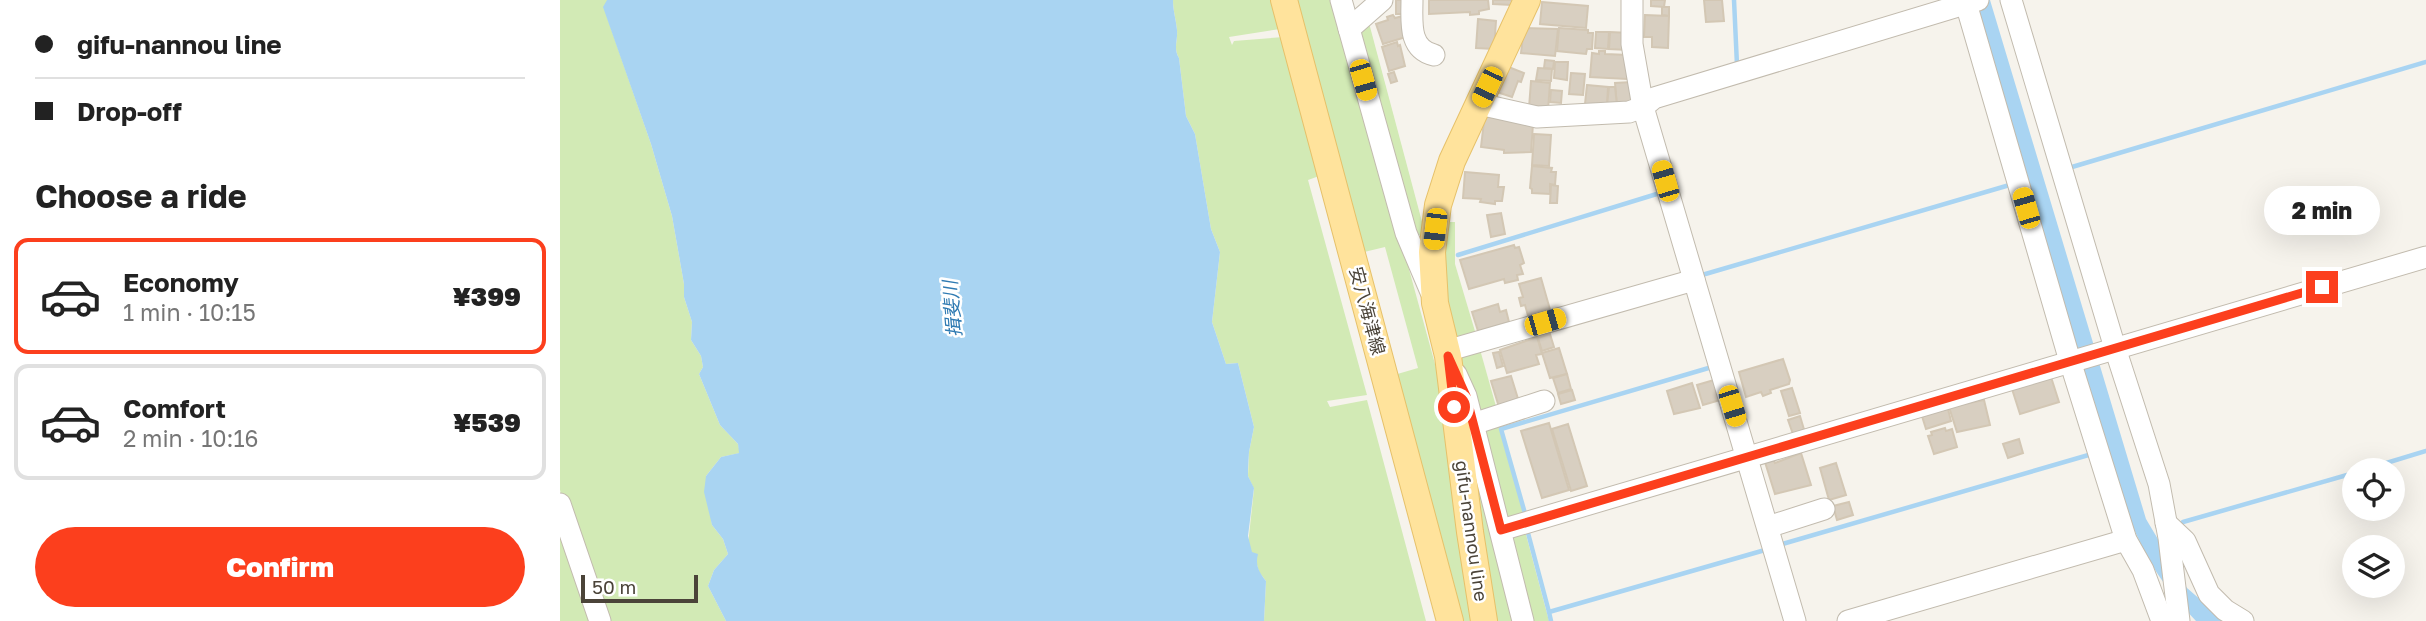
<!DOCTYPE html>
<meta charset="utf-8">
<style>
body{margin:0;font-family:"Golos Text","Noto Sans JP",sans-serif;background:#f2f2f2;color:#222;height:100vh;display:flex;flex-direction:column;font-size:26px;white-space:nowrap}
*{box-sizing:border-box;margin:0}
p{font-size:23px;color:#767676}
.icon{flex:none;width:38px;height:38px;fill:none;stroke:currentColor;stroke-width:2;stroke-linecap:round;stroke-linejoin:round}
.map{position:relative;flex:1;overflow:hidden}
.sheet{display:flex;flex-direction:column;background:#fff;width:560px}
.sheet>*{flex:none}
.guide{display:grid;align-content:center;height:154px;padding:0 35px;background:#fff}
.fabs{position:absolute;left:1782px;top:458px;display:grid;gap:14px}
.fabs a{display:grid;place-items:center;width:63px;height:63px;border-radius:50%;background:#fff;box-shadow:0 7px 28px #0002;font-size:35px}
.scale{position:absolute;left:21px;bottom:18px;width:117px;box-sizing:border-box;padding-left:7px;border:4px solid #4b4439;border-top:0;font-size:19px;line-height:24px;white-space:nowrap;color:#4b4439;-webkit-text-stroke:5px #fff;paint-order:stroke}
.end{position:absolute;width:32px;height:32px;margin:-16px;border:9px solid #fc3f1d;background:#fff;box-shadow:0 0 0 4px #fff}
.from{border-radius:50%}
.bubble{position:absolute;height:49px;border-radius:24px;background:#fff;box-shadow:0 7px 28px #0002;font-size:23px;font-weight:800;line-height:49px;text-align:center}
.car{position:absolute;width:21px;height:42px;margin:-21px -10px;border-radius:9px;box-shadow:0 0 5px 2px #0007;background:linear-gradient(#f5c518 24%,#345 0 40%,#f5c518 0 76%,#345 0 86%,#f5c518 0)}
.guide b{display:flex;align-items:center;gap:24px;height:66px;font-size:26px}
.guide b+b{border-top:2px solid #e0e0e0}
.guide i{width:18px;height:18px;background:#222}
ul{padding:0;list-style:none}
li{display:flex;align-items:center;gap:21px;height:116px;margin:0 14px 10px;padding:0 21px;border:4px solid #e0e0e0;border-radius:14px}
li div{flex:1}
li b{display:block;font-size:26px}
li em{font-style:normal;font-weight:800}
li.on{border-color:#fc3f1d}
li>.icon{width:63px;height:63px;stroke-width:1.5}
h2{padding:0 35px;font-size:32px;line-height:84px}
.action{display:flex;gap:14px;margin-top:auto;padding:14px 35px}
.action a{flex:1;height:80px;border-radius:42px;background:#fc3f1d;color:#fff;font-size:28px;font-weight:800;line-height:80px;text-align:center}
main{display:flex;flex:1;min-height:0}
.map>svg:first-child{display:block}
</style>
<main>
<section class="sheet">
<div class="guide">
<b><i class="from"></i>gifu-nannou line</b>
<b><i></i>Drop-off</b>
</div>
<h2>Choose a ride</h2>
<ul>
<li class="on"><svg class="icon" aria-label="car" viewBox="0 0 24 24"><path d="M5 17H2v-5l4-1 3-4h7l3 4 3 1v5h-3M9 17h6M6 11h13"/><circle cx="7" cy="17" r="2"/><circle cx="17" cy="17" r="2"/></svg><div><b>Economy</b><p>1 min · 10:15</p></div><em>¥399</em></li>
<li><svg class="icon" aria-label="car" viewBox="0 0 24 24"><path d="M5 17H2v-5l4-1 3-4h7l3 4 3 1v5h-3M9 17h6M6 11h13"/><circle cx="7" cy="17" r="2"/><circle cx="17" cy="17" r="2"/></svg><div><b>Comfort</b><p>2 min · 10:16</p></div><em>¥539</em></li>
</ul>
<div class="action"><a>Confirm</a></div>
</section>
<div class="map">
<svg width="1866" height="621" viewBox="0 0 1866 621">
<rect width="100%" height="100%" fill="#f6f3ec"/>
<g fill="#d2eab5">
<path d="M0 0H47V17L91 144 112 216 124 284V297L132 322 131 340 141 356 143 367 139 374 160 425 178 444 180 453 161 457 146 476 152 525 163 539 168 554 154 570 148 586 166 621H46L10 526 0 490Z"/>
<path d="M613 0H712L720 29 669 37 672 45 674 41 724 37 762 175 748 180 807 395 767 401 770 407 807 400 866 621H704L706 581 699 572 696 561 688 545 694 489 688 476 689 452 694 427 678 363 666 364 652 322 660 252 651 229 635 134 626 116 619 58C613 48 618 41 617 30 616 19 613 11 613 0Z"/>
<path d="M733 0H775L886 404 913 621H899L834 375 858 368 825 247 800 253Z"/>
<path d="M809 23 865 233 857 236 800 30Z"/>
<path d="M890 222H895V264L917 338 895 339 885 302 884 227Z"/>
<path d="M919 346 937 410 925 414 914 409 901 359 907 350Z"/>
<path d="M907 414 959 621H932Z"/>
<path d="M939 420 965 518 951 522 943 517 924 423Z"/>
<path d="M0 524 37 621H0Z"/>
<path d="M964 527 989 621H968L947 540Z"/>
</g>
<g fill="#a9d4f2">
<path d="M47 0H613C613 11 616 19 617 30 618 41 613 48 619 58L626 116 635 134 651 229 660 252 652 322 666 364 678 363 694 427 689 452 688 469V476L694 488 688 536 692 552 698 554C695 565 699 572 706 581L704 621H166L148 586 154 570 168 554 163 539 152 525 144 492 146 476 161 457 179 453 178 444 160 425 139 374 143 367 141 356 131 340 132 322 124 297V284L112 216 91 144 43 7Z"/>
<path d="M1414 0H1430L1586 519 1627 588 1665 621H1636C1599 582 1585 557 1565 508Z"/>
</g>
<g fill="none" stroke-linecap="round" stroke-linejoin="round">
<g stroke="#a9d4f2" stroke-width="4.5">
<path d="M1174 0 1177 65"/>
<path d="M1512 167 1866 62"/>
<path d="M898 255 1100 193"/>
<path d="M1142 275 1453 184"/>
<path d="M1800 471 1866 451"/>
<path d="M966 517 941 429 1152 367"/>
<path d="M1623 522 1794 473"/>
<path d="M968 533 989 612"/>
<path d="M1219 544V545L1532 454"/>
<path d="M991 621 989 612 1205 550"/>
</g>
</g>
<g fill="#d8cfc1" stroke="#d3c7b4" stroke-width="2">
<rect x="836" y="0" width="12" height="14"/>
<path d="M869 0H928L929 9 919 11V14L910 15V12L869 14Z"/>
<path d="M933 0H955L952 5 933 4Z"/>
<path d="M1091 0H1105L1104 7 1091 6Z"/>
<path d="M1144 0H1162L1164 21 1146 22Z"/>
<path d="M982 2 1028 6 1026 28 980 24Z"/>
<path d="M1102 7H1109V16L1102 15Z"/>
<path d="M833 15 835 18 843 16 849 36 823 44 816 24 828 20 827 17Z"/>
<path d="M1085 15 1109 16 1108 48 1092 47V37H1084Z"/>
<path d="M918 19 936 21 934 49 916 48Z"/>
<path d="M964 28 998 29 995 56 961 53Z"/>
<path d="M999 28 1028 30V33H1033L1032 49H1027L1026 54 997 51Z"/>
<path d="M1036 32H1049L1048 49 1035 48Z"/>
<path d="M1050 32 1069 33 1068 50 1049 49Z"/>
<path d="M837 42 838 46 840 45 845 66 829 71 822 47Z"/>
<path d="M1039 51H1045V54L1068 55 1067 79 1030 77 1032 53 1039 54Z"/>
<path d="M985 60 994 61 993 69 984 68Z"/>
<path d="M995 62H1008L1007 80 994 78Z"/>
<path d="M946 66 964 73 961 82 958 81 952 97 937 92Z"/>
<path d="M978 68 992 69 991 81 976 80Z"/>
<path d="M834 72 837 81 831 83 828 74Z"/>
<path d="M1011 73 1025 74 1023 95 1009 94Z"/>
<path d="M971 81 990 83 988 110 969 108Z"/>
<path d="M1072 82 1074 104 1057 106 1055 83Z"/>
<path d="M1027 85 1048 87 1047 105 1025 104Z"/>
<path d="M1049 87H1055L1057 106 1047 105Z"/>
<path d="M991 90 1002 91 1001 103 990 102Z"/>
<path d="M925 113 973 124 971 152 944 153V150L921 147Z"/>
<path d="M974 134 991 135 989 166 972 165Z"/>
<path d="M972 166 992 168 991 172H996L995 185 990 184V194L972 193V189L970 188Z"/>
<path d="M905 172 939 175 938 187H944L942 201H935V204L920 202 921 199 903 198Z"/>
<path d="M991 185 998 186 997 203H990Z"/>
<path d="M941 213 945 234 931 237 927 215Z"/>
<path d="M954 245 955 248 959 247 964 263 960 265 963 274 957 275 958 280 945 283 944 279 909 289 900 260Z"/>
<path d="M981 278 991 313 969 319 965 305 961 306 959 298 963 297 959 284Z"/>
<path d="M938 304 940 312 946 310 949 322 918 331 912 312Z"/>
<path d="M990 334 994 347 982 351 978 338Z"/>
<path d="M977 337 982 354 976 355 979 364 947 373 940 350Z"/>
<path d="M999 348 1007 374 990 378 982 353Z"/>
<path d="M939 352 943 366 937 368 933 353Z"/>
<path d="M1223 359 1230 380 1229 384 1210 390 1211 393 1203 396 1201 392 1186 397 1179 372Z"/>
<path d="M1007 374 1011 389 998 393 993 378Z"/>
<path d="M951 376 959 402 939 407 931 381Z"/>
<path d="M1491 377 1499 402 1460 414 1452 389Z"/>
<path d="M1154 380 1160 400 1143 405 1137 385Z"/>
<path d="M1132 383 1140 408 1114 414 1107 391Z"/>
<path d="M1232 388 1240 413 1229 416 1221 391Z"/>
<path d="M1012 390 1015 400 1001 404 998 394Z"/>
<path d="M1424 400 1430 425 1397 432 1389 407Z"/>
<path d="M1387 405 1391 421 1366 429 1361 413Z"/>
<path d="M1240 416 1245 433 1234 437 1228 420Z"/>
<path d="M989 423 1009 490 982 498 961 431Z"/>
<path d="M1008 424 1027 486 1011 491 992 429Z"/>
<path d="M1385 428 1386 431 1392 429 1397 447 1374 454 1368 436 1372 435 1371 432Z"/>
<path d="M1459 439 1463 453 1448 458 1443 444Z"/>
<path d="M1241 453 1251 485 1215 494 1205 462 1213 459 1215 463Z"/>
<path d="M1276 463 1286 495 1269 500 1260 468Z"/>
<path d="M1289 502 1293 515 1277 520 1273 506Z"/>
</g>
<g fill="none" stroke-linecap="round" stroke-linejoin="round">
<defs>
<g id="minor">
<path d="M781 0 846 233 871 292"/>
<path d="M852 0C852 21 848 49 874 55"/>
<path d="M1072 0V44L1083 107 1235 621"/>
<path d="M1405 0 1510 361 1566 540 1583 570 1602 621"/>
<path d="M1451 0 1555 348 1599 484 1609 538 1619 621"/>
<path d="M789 29 822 0"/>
<path d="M919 104 977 117 1069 112 1083 107 1094 98 1418 0"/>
<path d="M886 351 1134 280"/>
<path d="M896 374 906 396 963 621"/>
<path d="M913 424 984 401"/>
<path d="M0 504 40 621"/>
<path d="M1606 523 1625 541 1649 594 1665 610 1683 621"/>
<path d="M1208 527 1264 509"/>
<path d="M941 530 1866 257"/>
<path d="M1288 621 1566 540"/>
</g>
<g id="major">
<path d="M724 0 890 621"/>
<path d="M924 621 910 532 888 356 875 303 872 252 878 205 892 161 967 0"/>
</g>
</defs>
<use href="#minor" stroke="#c2bbae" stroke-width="23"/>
<use href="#major" stroke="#e6c16a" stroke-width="28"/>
<use href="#minor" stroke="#fff" stroke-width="21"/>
<use href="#major" stroke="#ffe39c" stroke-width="26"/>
</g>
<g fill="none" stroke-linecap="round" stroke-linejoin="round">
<path stroke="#fc3f1d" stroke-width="9" d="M894 407 888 356 906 396 941 530 1762 287"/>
</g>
<g text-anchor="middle" stroke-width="5" stroke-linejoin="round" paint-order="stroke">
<g font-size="18" fill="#4b4439" stroke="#fff">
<text transform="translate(807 311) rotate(75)" y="6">安八海津線</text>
<text transform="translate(911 531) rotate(82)" y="6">gifu-nannou line</text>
</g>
<g font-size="19" font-style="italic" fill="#2e7ab2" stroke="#fff">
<text transform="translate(392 309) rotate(-95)" y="7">揖斐川</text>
</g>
</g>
</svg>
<div class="fabs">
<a><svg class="icon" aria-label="locate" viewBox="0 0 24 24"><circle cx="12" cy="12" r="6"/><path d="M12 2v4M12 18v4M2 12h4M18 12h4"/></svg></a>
<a><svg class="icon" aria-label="layers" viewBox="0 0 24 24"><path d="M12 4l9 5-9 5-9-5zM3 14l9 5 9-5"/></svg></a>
</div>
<div class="scale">50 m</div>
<i class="end from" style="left:894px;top:407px"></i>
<i class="end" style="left:1762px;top:287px"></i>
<div class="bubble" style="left:1704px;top:186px;width:116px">2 min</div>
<i class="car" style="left:803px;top:80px;rotate:164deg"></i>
<i class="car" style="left:927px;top:87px;rotate:205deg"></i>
<i class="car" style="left:1105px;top:181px;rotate:344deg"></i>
<i class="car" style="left:1466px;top:208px;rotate:344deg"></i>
<i class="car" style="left:875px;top:229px;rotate:187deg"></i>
<i class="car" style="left:985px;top:322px;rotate:74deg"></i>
<i class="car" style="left:1172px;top:406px;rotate:163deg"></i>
</div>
</main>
